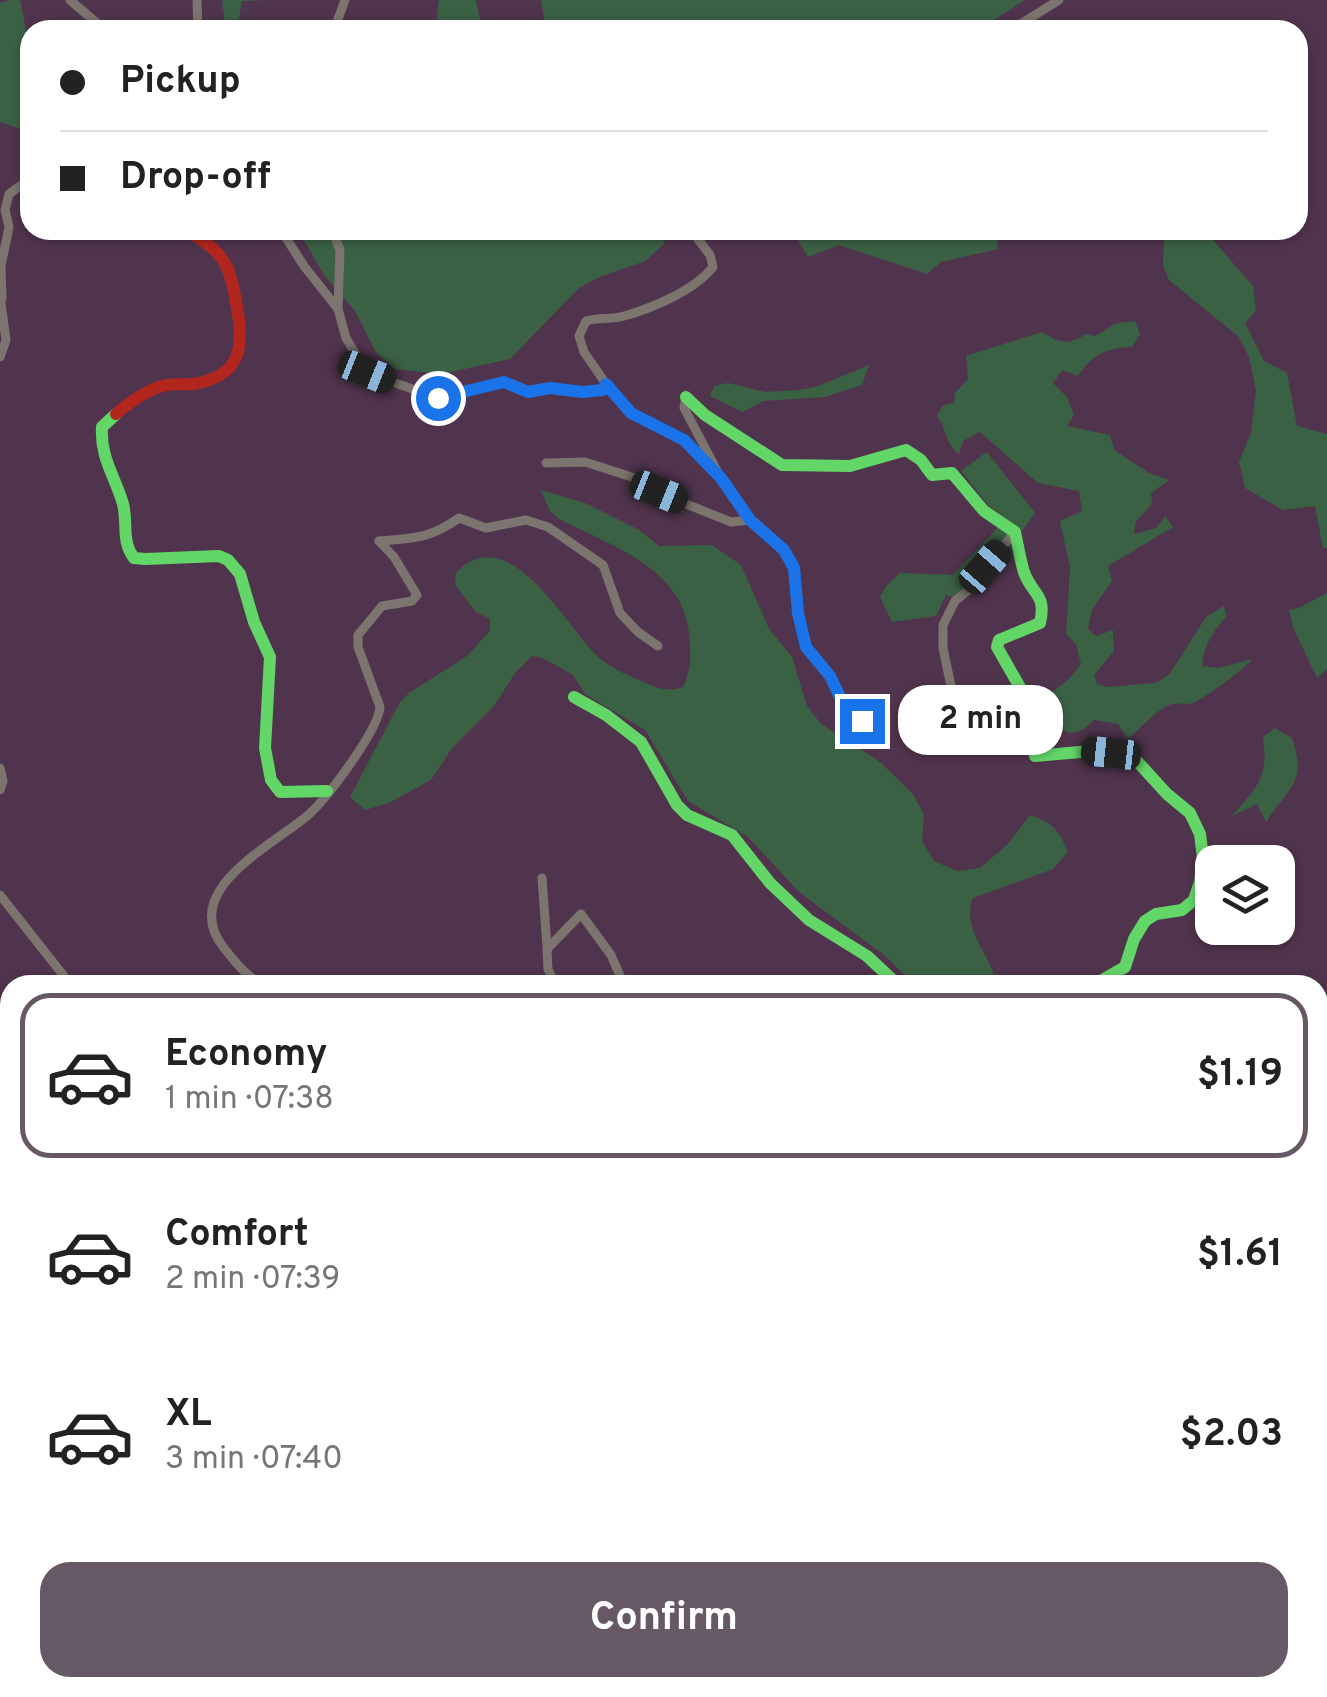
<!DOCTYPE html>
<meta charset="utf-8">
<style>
body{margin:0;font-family:Overpass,sans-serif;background:#f6f6f6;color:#222;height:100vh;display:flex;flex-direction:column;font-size:38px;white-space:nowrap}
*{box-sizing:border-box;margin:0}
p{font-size:32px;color:#767676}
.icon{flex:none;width:55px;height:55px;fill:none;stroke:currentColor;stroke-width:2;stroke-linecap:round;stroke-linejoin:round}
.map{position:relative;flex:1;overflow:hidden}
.side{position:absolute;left:0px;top:975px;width:1328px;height:722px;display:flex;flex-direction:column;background:#fff;border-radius:30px 30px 0 0;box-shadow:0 2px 8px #0004}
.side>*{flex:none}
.top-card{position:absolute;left:20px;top:20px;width:1288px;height:220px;border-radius:30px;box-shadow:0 2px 8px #0004;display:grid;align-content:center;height:220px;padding:0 40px;background:#fff}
.fabs{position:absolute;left:1195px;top:845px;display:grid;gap:20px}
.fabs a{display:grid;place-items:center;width:100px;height:100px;border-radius:20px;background:#fff;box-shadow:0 2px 8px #0004;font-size:50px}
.end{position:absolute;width:45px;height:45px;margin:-22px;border:12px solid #1a73e8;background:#fff;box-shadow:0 0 0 5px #fff}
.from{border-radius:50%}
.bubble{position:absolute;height:70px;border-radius:30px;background:#fff;box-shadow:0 2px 8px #0004;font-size:32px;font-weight:700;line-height:70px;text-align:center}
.car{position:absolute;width:30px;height:60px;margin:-30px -15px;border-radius:12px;box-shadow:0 0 8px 2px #0007;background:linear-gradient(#222 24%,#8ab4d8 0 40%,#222 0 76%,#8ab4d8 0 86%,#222 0)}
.top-card b{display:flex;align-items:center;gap:35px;height:95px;font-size:38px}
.top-card b+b{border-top:2px solid #e0e0e0}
.top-card i{width:25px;height:25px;background:#222}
ul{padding:18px 0 0;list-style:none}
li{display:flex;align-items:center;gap:30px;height:165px;margin:0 20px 15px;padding:0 20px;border:5px solid transparent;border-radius:30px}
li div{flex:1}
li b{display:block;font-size:38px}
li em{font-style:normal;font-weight:700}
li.on{border-color:#665864}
li>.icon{width:90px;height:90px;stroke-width:1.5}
.button{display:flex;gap:20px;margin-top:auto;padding:20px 40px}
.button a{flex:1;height:115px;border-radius:30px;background:#665864;color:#fff;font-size:40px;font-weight:700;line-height:115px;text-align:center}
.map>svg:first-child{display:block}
</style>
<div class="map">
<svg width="1327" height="1697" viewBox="0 0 1327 1697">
<rect width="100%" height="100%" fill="#50344d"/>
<g fill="#3b6145">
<path d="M10 0H20C26 23 36 95 29 116 26 123 24 124 18 128L0 122V3Z"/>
<path d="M222 0H271L242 1 237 30H226Z"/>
<path d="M439 0H476L482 30H439L436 23Z"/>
<path d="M541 0H1025L978 30H546Z"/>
<path d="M298 230H663L664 244 645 261 600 277 579 288 510 359 442 374 395 369 376 352 355 311 324 275Z"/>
<path d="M785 230H997L998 249 941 262 927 274 839 245 808 257 798 240Z"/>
<path d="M1157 230H1215L1213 240 1253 286 1256 311 1245 323 1264 361 1287 373 1297 426 1327 434V548H1323L1315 506 1283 510 1245 488 1239 462 1251 433 1256 390 1249 357 1239 337 1169 280 1163 265 1164 240Z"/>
<path d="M1135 321 1140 334 1132 347C1106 348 1093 354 1078 376L1062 370 1053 383 1067 397 1074 415 1067 426 1110 435 1114 450 1149 473 1169 480 1151 493 1152 504 1136 521 1134 534 1156 528 1165 516 1173 527 1108 566 1112 581 1092 610 1088 629 1096 636 1113 630 1114 651 1094 675 1097 684 1108 687 1155 683 1169 675 1206 617 1224 606 1226 617C1213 631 1203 647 1202 666L1219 668 1252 659C1246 668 1207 696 1195 702 1188 706 1180 702 1172 704 1157 708 1140 729 1128 739L1118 724 1094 720C1066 747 1058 727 1042 700L1069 679 1081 664 1076 644 1066 634 1070 567 1060 521 1082 511 1079 491 1038 483 980 432 963 441 959 454C945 443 947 430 937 416L943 405 954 403 955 393 968 379 966 356 1042 332C1060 343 1068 346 1086 334L1095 336 1117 323Z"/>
<path d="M869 365 862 385 825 397 763 401 742 412 710 396 714 386 728 383 765 392 798 390 816 387Z"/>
<path d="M987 452 1035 513 1022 531 988 505 961 471Z"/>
<path d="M541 490 585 503 639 530 659 546 712 545 741 565 769 629 792 657 807 706 821 724 880 762 913 794 924 815 922 841 934 861 957 871 980 868 1008 844 1030 815C1054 823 1059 830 1068 852L1053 869 973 898C960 928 992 956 997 985H906L910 980 884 955 799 892 748 837 688 801 645 730 585 694 573 675 543 658 532 656 515 673 494 706 452 748 431 780 389 803 365 810 350 797 400 702 409 693 467 656 490 631V619L476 612 455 585 456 573C509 517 566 627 598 657 610 667 624 674 639 680 655 687 666 693 683 687 692 667 691 655 689 633 683 568 610 545 559 519L550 511Z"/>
<path d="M1000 525 1010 530 973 581 955 598 946 595 936 616 892 622 880 597 887 585 900 573 953 575Z"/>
<path d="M1327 593V669L1317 678 1293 627 1289 610 1299 608Z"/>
<path d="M1275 728 1292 738C1307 784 1289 786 1266 822L1257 804 1232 816C1257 787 1269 778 1263 737Z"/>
<path d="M1318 1250 1327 1251V1305L1318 1304Z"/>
<path d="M10 1305V1519L0 1529V1312Z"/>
<path d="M86 1688H163L149 1697H91Z"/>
<path d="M201 1688H598L587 1697H200Z"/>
</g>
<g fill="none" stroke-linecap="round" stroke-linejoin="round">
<g stroke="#171b54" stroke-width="15">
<path d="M1318 1320 1327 1321"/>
<path d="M0 1679 10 1675"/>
</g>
<g stroke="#7c756f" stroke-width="9">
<path d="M70 0 105 30"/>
<path d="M197 0 198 30"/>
<path d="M334 30 345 0"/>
<path d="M1011 30 1059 0"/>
<path d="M281 230 304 266 338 309 346 338 367 373 438 398 503 382 528 392 550 388 583 392 603 390 606 384 584 352 579 336 586 321C599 317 611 320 624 316 653 308 695 290 713 267L710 255 691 230"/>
<path d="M332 230 340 250 338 309"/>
<path d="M2 299 1 266 9 227 5 210 9 194 30 179"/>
<path d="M0 357 6 340 0 296"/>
<path d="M606 384 631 413 683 440 715 472"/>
<path d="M686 397 684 408 721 478 750 520 784 550 794 569 797 613 806 647 829 675 841 699 882 743"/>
<path d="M546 463 585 462 641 480 659 493 731 522 750 520"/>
<path d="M379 541C415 538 429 539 459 518L486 528 526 520 548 527 603 565 620 613 638 632 658 646"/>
<path d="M937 736 952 691 943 648V625L955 601 976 584 985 567 1015 532"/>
<path d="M0 768 3 781 0 790"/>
<path d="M542 878 547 947"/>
<path d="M0 895 71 985"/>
<path d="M263 985C246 976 236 963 224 948 178 891 270 847 307 816 326 800 378 731 380 707L358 647V635L382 606 412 601 417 595 394 557 379 541"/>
<path d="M555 985 548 969 547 949 581 914 611 955 624 985"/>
<path d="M0 1138 10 1136"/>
<path d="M1318 1172 1327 1173"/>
<path d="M0 1269 10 1277"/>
<path d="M0 1645 10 1649"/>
<path d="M37 1688 40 1697"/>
<path d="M193 1688 194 1697"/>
</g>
<g stroke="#63d668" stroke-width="12">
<path d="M686 397 705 415 782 465 850 466 906 450 921 460 932 475 952 473 984 511 1015 532C1018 545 1020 559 1024 572 1032 595 1047 594 1040 623L999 640 997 647 1025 696 1035 756 1125 748 1167 794 1190 813 1200 834 1203 858 1200 882 1194 900 1182 910 1156 914 1145 921 1134 939 1125 967 1104 979 1100 985"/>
<path d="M116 414 102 427C100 458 115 476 123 504 128 523 121 541 134 558L145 559 219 556 228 560 240 574 254 622 270 657 265 748 271 780 280 792 327 791"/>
<path d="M574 697 606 715 641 742 677 805 687 815 732 835 770 883 809 920 867 956 898 985"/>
<path d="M1318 1565 1327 1568"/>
<path d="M819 1697 835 1688"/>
</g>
<g stroke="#b3261e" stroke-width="12">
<path d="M116 414C130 402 145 391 162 386 173 383 183 385 193 384 244 376 244 344 236 302 229 260 222 252 186 230"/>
<path d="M162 1697 178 1688"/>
</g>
</g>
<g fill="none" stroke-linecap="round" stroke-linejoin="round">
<path stroke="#1a73e8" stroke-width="12" d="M438 398 504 382 528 392 550 388 582 392 603 390 606 384 631 413 684 440 721 478 750 520 784 550 794 568 798 613 806 647 830 676 841 699 862 721"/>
</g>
</svg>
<div class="fabs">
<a><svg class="icon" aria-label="layers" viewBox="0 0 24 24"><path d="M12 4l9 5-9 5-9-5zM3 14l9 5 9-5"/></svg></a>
</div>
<i class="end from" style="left:438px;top:398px"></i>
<i class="end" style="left:862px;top:721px"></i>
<div class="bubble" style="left:898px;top:685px;width:165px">2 min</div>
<i class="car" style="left:367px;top:372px;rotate:112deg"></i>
<i class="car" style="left:659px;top:492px;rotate:112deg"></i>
<i class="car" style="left:985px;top:567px;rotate:41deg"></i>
<i class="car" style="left:1111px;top:753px;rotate:276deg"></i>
<div class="top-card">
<b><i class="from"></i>Pickup</b>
<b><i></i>Drop-off</b>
</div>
<section class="side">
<ul>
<li class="on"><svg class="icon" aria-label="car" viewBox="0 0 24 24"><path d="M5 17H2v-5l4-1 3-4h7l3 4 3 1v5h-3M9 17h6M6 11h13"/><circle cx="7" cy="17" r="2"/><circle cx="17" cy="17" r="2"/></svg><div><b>Economy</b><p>1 min · 07:38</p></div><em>$1.19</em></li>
<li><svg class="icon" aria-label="car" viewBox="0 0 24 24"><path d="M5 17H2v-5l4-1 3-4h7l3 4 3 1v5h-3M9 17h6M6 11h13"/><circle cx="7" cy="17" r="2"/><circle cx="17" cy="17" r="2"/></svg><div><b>Comfort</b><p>2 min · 07:39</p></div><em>$1.61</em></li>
<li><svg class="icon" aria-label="car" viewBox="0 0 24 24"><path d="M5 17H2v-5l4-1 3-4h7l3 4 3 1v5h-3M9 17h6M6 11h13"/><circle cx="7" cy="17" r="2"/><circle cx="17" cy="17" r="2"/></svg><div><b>XL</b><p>3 min · 07:40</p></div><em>$2.03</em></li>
</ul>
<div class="button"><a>Confirm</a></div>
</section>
</div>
